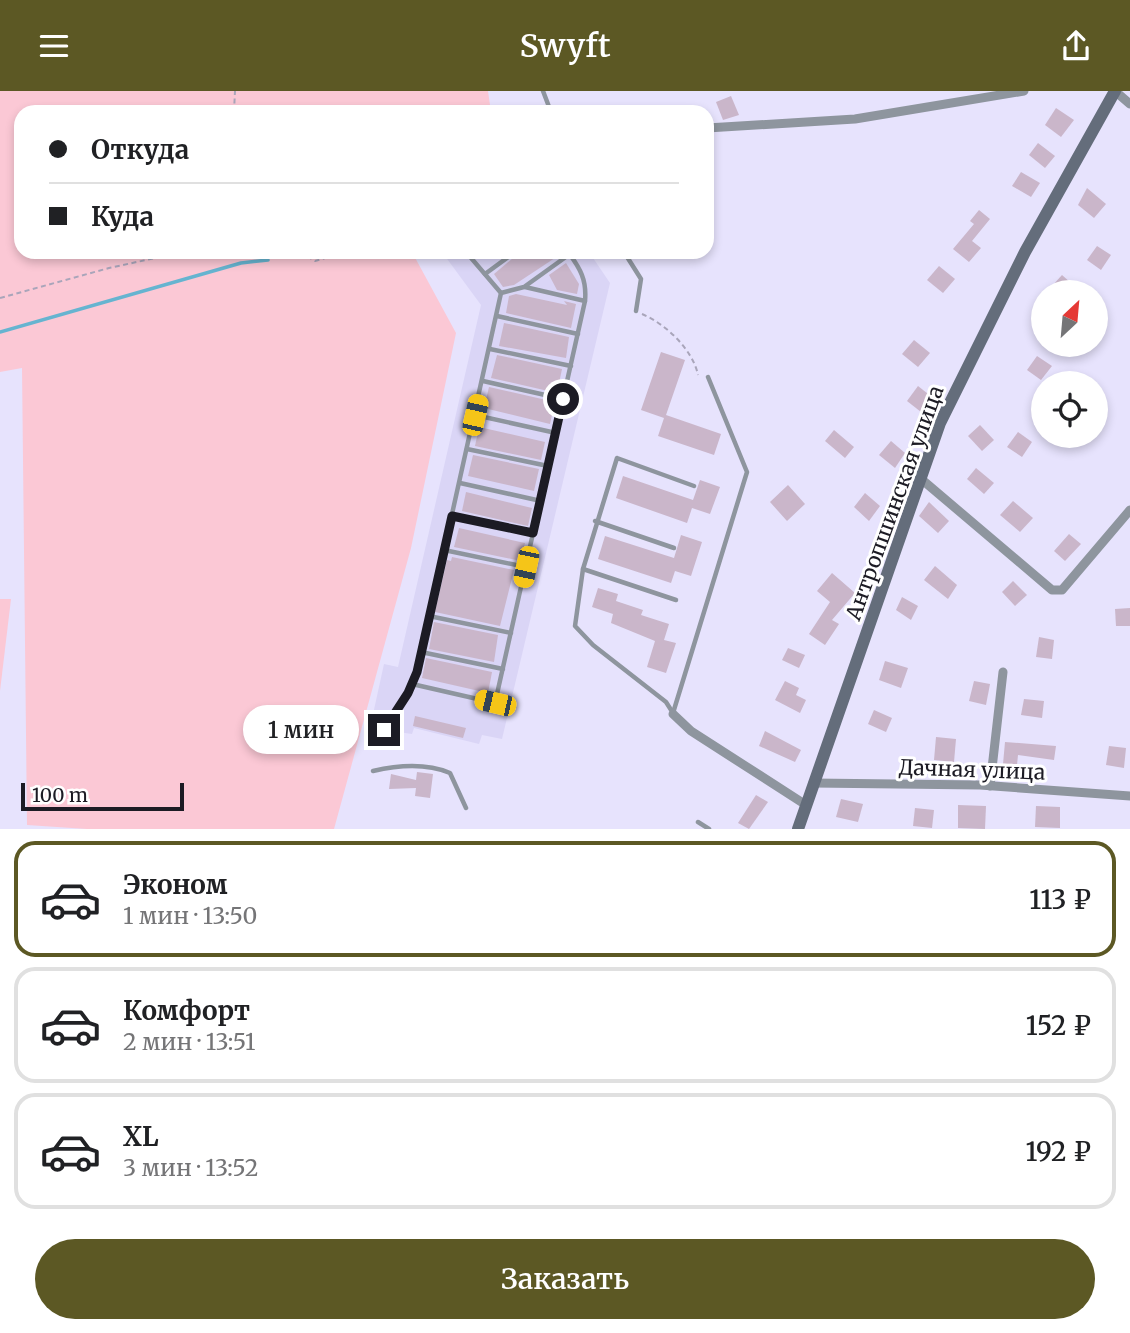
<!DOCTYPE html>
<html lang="ru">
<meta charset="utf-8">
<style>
body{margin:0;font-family:Merriweather,serif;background:#f2f2f2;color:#202124;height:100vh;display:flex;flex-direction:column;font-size:26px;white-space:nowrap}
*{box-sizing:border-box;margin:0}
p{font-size:23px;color:#757577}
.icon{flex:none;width:38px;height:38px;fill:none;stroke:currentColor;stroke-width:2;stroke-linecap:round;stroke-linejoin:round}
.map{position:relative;height:738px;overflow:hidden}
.sheet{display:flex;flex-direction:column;background:#fff;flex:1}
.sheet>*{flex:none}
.top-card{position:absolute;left:14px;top:14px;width:700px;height:154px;border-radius:21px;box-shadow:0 4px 10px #0003;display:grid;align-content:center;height:154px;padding:0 35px;background:#fff}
.needle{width:46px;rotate:26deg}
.tools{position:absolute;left:1031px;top:189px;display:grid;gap:14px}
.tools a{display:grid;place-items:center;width:77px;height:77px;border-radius:50%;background:#fff;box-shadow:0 4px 10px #0003;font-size:35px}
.scale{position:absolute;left:21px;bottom:18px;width:163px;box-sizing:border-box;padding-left:7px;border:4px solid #1c1b24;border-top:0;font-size:19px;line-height:24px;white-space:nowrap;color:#1c1b24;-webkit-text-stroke:5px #fff;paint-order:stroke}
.end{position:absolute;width:32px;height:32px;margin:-16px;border:9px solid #1c1b24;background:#fff;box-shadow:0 0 0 4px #fff}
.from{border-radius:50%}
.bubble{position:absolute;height:49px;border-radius:24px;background:#fff;box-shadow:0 4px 10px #0003;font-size:23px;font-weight:600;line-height:49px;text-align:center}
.car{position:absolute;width:21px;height:42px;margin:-21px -10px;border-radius:9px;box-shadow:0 0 5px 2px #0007;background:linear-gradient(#f5c518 24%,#345 0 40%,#f5c518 0 76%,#345 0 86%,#f5c518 0)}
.top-card b{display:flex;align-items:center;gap:24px;height:66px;font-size:26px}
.top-card b+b{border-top:2px solid #e0e0e0}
.top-card i{width:18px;height:18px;background:#202124}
ul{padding:12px 0 0;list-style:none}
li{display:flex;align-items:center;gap:21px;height:116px;margin:0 14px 10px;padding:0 21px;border:4px solid #e0e0e0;border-radius:21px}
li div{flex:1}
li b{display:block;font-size:26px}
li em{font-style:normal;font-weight:600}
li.selected{border-color:#5c5824}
li>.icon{width:63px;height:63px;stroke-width:1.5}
.button{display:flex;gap:14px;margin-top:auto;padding:14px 35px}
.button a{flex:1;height:80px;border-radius:42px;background:#5c5824;color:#fff;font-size:28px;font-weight:600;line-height:80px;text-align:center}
header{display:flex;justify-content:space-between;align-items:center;height:91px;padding:0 35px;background:#5c5824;color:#fff;font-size:32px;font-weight:600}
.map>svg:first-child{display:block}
</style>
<header><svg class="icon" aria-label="menu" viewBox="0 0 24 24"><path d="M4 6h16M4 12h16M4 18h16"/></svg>Swyft<svg class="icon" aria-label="share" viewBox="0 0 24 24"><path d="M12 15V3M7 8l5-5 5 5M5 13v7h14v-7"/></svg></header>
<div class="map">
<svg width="1130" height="738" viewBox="0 0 1130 738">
<rect width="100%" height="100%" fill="#e7e3fd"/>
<path fill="#dad5f6" d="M442 161H589L610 192 502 648 482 644 479 653 414 637 412 643 370 637 384 573 398 576 481 214Z"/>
<g fill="#fbc8d5">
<path d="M0 0H488L491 21H21V161H412L456 242 411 457 334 738H87L27 734 22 277 0 281Z"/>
<path d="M0 508H11L0 600Z"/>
</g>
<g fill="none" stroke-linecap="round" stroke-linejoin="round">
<path stroke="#66b4d0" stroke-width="3.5" d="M0 241 241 172 268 169"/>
</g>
<g fill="#cab6ca">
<path d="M731 5 739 24 723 29 716 11Z"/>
<path d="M1056 17 1074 29 1061 46 1045 34Z"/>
<path d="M1038 52 1055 65 1045 77 1029 64Z"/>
<path d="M1021 81 1040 92 1031 106 1012 95Z"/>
<path d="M1087 97 1106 113 1094 127 1078 114Z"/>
<path d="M979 119 990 128 972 150 981 157 969 171 953 158 974 133 970 130Z"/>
<path d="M1097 155 1111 164 1101 179 1087 169Z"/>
<path d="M520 161H560L561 163 514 194 503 196 494 183Z"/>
<path d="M566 172 579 193 577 203 557 199 549 184Z"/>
<path d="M939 175 955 188 943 202 927 189Z"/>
<path d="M1062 184 1081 201H1059L1052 195Z"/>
<path d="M516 203 567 214 564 210 576 213 571 237 506 222 509 205Z"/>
<path d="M504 232 569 246 566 267 499 255Z"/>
<path d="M914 249 930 262 918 276 902 263Z"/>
<path d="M661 261 685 269 666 324 721 343 714 364 658 345 664 327 641 319Z"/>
<path d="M497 264 562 278 557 302 491 287Z"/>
<path d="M1037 265 1052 275 1041 289 1027 279Z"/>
<path d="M918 295 932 306 921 321 907 310Z"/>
<path d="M489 296 555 311 550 333 484 317Z"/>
<path d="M980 334 994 349 982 360 968 345Z"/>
<path d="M479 336 545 351 541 369 475 355Z"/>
<path d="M834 339 854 356 845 367 825 350Z"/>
<path d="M1018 341 1032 351 1022 366 1007 356Z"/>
<path d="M891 350 905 362 895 377 879 364Z"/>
<path d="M473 364 539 378 534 400 468 385Z"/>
<path d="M976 377 994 392 984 403 967 388Z"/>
<path d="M623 385 693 409 700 389 720 396 710 423 692 417 687 432 616 407Z"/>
<path d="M788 394 805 413 787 430 770 411Z"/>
<path d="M466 401 532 417 528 435 462 420Z"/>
<path d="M865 402 880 415 869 430 854 416Z"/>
<path d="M1013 410 1033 427 1020 441 1000 424Z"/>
<path d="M929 411 949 430 938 442 919 425Z"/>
<path d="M459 437 525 452 521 470 454 456Z"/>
<path d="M1069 443 1081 453 1065 470 1054 460Z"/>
<path d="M681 444 702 451 691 485 675 480 671 492 598 468 605 445 674 467Z"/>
<path d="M452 466 514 479 500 535 435 521 447 469 451 470Z"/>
<path d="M935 475 957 494 948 508 924 489Z"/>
<path d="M832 482 855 502 832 529 839 533 825 554 809 543 830 511 817 500Z"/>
<path d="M1013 490 1027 504 1015 515 1002 501Z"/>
<path d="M598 497 618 503 616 510 643 519 641 524 669 533 664 549 676 552 666 582 647 576 655 550 611 532 613 523 592 516Z"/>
<path d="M902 506 918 515 911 529 896 519Z"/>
<path d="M1130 517V535H1116L1115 518Z"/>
<path d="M434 531 498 544 494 571 429 558Z"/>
<path d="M1039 546 1054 549 1052 568 1036 566Z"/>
<path d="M788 557 805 564 799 577 782 569Z"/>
<path d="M426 567 492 581 488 602 422 587Z"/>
<path d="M885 570 908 577 901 597 879 589Z"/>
<path d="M785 590 799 597 796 604 806 609 800 622 775 609Z"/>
<path d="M974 590 990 593 986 614 969 610Z"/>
<path d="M1024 608 1044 610 1042 627 1021 624Z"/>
<path d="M874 619 892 627 886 641 868 633Z"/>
<path d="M415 625 466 637 463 647 413 635Z"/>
<path d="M765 640 801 659 795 671 759 655Z"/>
<path d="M936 646 956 648 954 671 934 669Z"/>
<path d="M1005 651 1056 655 1054 669 1018 664 1017 674 1003 673Z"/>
<path d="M1109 655 1126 657 1124 677 1106 674Z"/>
<path d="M417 681 433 683 430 707 415 705 416 697 389 698 391 683 416 689Z"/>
<path d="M756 704 768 711 749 738 738 732Z"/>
<path d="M841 708 863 713 858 731 836 726Z"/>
<path d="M958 714 986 715 985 738 958 737Z"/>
<path d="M1036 715 1060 716V737L1035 736Z"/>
<path d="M915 717 934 719 932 737 913 735Z"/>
</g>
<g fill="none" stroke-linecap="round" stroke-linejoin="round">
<g stroke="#a9a5ba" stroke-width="2" stroke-dasharray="5 3.5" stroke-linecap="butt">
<path d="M234 21 235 0"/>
<path d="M300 161 315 170 346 161"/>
<path d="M0 207 109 177 183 161"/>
<path d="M642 223C666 233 693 259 698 284"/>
</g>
<g stroke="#8e959e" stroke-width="4.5">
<path d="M543 0 551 21"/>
<path d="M624 161 641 188 636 220"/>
<path d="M485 183 515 161"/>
<path d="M525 196 585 210"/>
<path d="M501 202 524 196 570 163"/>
<path d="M497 225 578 243"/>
<path d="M490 258 571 275"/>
<path d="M483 290 563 308"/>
<path d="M475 324 556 342"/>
<path d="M467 358 548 375"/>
<path d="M460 392 541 410"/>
<path d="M452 425 533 442"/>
<path d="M595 430 674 457"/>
<path d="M444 459 526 476"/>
<path d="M583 478 676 509"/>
<path d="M429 525 511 542"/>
<path d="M421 561 503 578"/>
<path d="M412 593 495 612 585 210C587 189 580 177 568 161"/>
<path d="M673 622 666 611 593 554 575 535 583 478 617 367 694 395"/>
<path d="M673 622 747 381 708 286"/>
<path d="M384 639 408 602 417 581 501 202 466 161"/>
<path d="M373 680C399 674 426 672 450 682L466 717"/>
<path d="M698 731 709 738"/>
</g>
<g stroke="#8e959e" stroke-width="9">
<path d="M1115 0 1130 13"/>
<path d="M707 37 855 28 1024 0"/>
<path d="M920 387 1052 499H1062L1130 419"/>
<path d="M673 623 691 640 806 714"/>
<path d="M813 692 980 694 1130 705"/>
<path d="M990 695 1003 581"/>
</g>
<path stroke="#646d7b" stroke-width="12" d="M798 738 940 332 1025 161 1115 0"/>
</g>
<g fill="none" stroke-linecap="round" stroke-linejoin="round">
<path stroke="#1c1b24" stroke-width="9" d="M384 639 408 602 417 581 452 425 533 442 563 308"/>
</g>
<g text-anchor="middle" stroke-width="6" stroke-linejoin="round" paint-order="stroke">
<g font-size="21" fill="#1c1b24" stroke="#fff">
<text transform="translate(895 412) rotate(-70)" y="7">Антропшинская улица</text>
<text transform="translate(972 679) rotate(2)" y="7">Дачная улица</text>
</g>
</g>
</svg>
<div class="tools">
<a><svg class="needle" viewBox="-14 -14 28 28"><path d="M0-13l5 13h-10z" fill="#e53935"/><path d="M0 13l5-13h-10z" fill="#757577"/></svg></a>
<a><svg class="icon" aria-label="locate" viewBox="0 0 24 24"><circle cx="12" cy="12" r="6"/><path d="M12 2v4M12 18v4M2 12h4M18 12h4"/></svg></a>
</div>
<div class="scale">100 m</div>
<i class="end from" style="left:563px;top:308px"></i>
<i class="end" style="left:384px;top:639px"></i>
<div class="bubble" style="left:243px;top:614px;width:116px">1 мин</div>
<i class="car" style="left:475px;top:324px;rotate:13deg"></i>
<i class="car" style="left:526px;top:476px;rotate:192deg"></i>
<i class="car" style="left:495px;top:612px;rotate:283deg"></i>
<div class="top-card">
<b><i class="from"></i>Откуда</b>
<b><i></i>Куда</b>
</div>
</div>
<section class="sheet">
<ul>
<li class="selected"><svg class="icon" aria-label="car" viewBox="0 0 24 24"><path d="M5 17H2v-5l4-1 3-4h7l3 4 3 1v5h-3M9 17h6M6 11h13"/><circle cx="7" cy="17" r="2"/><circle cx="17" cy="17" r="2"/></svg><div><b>Эконом</b><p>1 мин · 13:50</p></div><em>113 ₽</em></li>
<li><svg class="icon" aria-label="car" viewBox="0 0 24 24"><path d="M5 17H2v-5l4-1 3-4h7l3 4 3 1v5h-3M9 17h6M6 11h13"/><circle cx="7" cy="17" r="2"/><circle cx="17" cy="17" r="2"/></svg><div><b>Комфорт</b><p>2 мин · 13:51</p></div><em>152 ₽</em></li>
<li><svg class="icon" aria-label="car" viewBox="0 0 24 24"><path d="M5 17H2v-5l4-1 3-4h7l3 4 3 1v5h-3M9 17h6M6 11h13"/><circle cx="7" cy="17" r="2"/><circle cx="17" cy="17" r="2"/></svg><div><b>XL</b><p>3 мин · 13:52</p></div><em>192 ₽</em></li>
</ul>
<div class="button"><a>Заказать</a></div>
</section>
